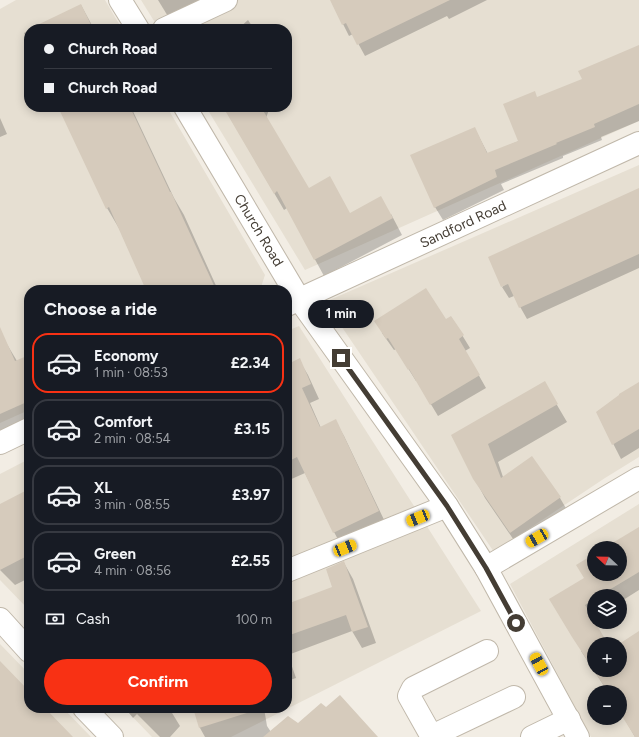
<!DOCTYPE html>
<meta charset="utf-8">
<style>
body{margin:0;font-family:Figtree,sans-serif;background:#242831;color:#f1f3f6;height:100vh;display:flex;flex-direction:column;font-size:15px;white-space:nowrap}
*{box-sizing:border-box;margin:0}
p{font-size:13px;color:#9ea1a6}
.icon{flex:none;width:22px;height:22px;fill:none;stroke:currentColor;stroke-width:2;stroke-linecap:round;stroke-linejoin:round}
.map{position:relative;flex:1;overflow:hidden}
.sheet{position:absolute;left:24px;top:285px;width:268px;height:428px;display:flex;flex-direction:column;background:#171b24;border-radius:16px;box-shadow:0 2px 10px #0003}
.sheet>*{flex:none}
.banner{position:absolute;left:24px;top:24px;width:268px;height:88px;border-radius:16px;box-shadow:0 2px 10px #0003;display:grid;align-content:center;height:88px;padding:0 20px;background:#171b24}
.needle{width:26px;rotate:292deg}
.buttons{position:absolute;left:587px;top:541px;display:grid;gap:8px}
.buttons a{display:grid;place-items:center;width:40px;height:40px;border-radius:50%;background:#171b24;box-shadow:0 2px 10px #0003;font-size:20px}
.end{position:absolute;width:18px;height:18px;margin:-9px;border:5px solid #443d34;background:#fff;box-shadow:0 0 0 2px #fff}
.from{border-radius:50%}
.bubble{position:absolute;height:28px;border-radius:14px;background:#171b24;box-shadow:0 2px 10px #0003;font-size:13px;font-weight:700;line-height:28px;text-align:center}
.car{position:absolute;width:12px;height:24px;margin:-12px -6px;border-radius:5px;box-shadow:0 0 3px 1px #0007;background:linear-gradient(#f5c518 24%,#345 0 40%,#f5c518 0 76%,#345 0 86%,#f5c518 0)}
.banner b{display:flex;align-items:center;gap:14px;height:38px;font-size:15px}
.banner b+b{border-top:1px solid #363941}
.banner i{width:10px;height:10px;background:#f1f3f6}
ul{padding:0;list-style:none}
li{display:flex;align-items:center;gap:12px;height:60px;margin:0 8px 6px;padding:0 12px;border:2px solid #363941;border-radius:16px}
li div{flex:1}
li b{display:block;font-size:15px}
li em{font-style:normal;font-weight:700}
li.current{border-color:#f83114}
li>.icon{width:36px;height:36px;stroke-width:1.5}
h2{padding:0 20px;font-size:18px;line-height:48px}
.pay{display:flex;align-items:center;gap:10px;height:44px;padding:0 20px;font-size:15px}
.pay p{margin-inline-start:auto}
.cta{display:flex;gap:8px;margin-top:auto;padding:8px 20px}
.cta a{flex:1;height:46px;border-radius:24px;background:#f83114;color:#fff;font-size:16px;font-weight:700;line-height:46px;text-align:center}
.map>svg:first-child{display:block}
</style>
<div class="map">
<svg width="639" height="737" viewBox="0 0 639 737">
<rect width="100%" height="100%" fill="#f2ede4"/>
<g fill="#e6dfd2" fill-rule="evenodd">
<path d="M16 0H105L122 29H29V107H167L265 275 260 290H29V410L0 423V9Z"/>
<path d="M141 0H639V121L305 270 206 107H287V29H159Z"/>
<path d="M639 165V457L605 478 494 552 325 302Z"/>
<path d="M299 326 481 611 231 737H152L124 708H287V331Z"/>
<path d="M29 459V610L0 580V474Z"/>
<path d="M639 504V737H591L510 584ZM594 548H620V574H594ZM594 596H620V622H594ZM594 644H620V670H594ZM594 692H620V718H594Z"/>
<path d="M0 644 29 674V708H63L91 737H0Z"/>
</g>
<g fill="#0003">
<path d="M158 0H201L169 18Z"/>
<path d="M331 0H487L449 19 447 16 365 56 353 34 349 36Z"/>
<path d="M81 5 94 29H31Z"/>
<path d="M248 20 254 29H238Z"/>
<path d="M29 30V44L24 33Z"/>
<path d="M639 47V121L601 137 602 140 563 156V158L501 184 504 190 443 220 435 207 475 129 488 154 519 141 537 98 583 80Z"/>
<path d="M59 107H131L174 198 184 215 218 290H147L120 230 107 208Z"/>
<path d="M224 107H270L266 118 308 189 350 214H391L402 235 324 276 287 208 284 210Z"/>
<path d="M0 118 7 134 0 137Z"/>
<path d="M639 189V268L527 319 514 296 509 298 502 287Z"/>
<path d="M451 317 470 348 465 351 486 388 438 416 417 381H416L396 349 394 350 382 333 446 320Z"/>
<path d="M5 341 17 361 29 356V426L0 439V343Z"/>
<path d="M299 360 308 375 319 399 310 403 321 428 335 421 344 436 387 526 342 547 334 532 305 473 287 481V365Z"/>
<path d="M544 383 567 422 498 462 503 477 560 498 570 515 520 549 485 498 452 436Z"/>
<path d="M639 383V448L621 459 597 412Z"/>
<path d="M29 491V578L15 585 0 570V505Z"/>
<path d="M639 531V590L620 602V596H594V617L592 619 607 644H594V670H620V645L639 639V737H635L620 711V692H608L581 651 585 579 594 555V574H620V548H606Z"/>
<path d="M344 563 353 579 376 643 362 648 352 631 288 655 296 678 287 681V605L334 588Z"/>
<path d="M125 708H169L180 726 170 737H160L137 714 133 718Z"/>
<path d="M194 708H264L267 726 271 732 298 724 376 737H205L200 728Z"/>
</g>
<g fill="#d6cbbc">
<path d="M330 0H450L357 45 346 23 342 25Z"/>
<path d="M81 4 93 29H29Z"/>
<path d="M639 45V104L594 124 595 127 556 143 557 144 495 170 497 177 434 208 410 155 475 127 487 153 518 141 503 104 535 91 537 97 582 79 578 71Z"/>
<path d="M58 107H130L170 192H171L216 290H146L109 207 106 209Z"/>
<path d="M223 107H261L309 188 330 176 350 213 381 196 393 218 314 260 277 191 274 194Z"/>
<path d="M639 188V254L519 308 508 284 501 287 488 257Z"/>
<path d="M426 288 446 319 451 316 464 335 459 339 480 375 430 405 409 369 408 370 388 338 386 339 374 321Z"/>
<path d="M0 327 15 361 29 355V401L0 414Z"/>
<path d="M287 355 290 363 300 358 311 384 302 388 320 427 336 419 379 511 333 533 297 457 287 462Z"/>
<path d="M545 381 558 404 488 444 501 478 532 456 561 497 510 533 473 479 451 435Z"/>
<path d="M639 382V429L612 445 596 412 619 395V394Z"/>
<path d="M29 489V555L0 570V504Z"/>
<path d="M639 527V572L599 596H594V599L585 605 608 644H594V670H620V644H619L639 631V737H635L620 713V692H608L572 637 549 599 584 578 576 565 594 554V574H620V548H604Z"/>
<path d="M344 561 368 627 352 632 346 615 287 636V604L332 587 326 569Z"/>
<path d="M0 661 29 691V708H45L73 737H0Z"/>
<path d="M340 695 378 737H263L288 716 298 723 321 703 326 707Z"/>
<path d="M193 708H250V712L199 728Z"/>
</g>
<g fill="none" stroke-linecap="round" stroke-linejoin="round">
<defs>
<g id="minor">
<path d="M120 0 138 29"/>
<path d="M164 29 226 0"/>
<path d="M185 107 299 299 447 506 486 568 578 737"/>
<path d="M287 305 639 143"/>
<path d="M0 443 29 429"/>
<path d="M486 568 639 478"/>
<path d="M287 571 447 506"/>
<path d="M0 619 29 651"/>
<path d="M84 708 112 737"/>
<path d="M432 736 514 697"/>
<path d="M432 737 409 696 413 688 487 651"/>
<path d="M532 737 569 719"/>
</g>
</defs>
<use href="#minor" stroke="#c0b8aa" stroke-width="24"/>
<use href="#minor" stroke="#fff" stroke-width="22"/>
</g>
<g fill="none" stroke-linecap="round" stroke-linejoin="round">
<path stroke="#443d34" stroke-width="5" d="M341 358 447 506 486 568 516 623"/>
</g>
<g text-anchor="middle" stroke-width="3" stroke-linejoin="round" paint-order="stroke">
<g font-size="14" fill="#443d34" stroke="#fff">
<text transform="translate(463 224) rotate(-25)" y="5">Sandford Road</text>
<text transform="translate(259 230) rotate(59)" y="5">Church Road</text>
</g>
</g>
</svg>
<div class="buttons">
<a><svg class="needle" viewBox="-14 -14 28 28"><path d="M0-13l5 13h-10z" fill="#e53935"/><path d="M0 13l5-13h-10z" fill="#9ea1a6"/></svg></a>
<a><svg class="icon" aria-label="layers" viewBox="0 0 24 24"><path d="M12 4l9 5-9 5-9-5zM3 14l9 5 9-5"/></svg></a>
<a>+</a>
<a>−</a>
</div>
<i class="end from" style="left:516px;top:623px"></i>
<i class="end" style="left:341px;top:358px"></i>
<div class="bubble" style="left:308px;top:300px;width:66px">1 min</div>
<i class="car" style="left:418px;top:518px;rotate:248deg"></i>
<i class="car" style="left:537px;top:538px;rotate:240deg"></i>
<i class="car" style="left:345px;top:548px;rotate:68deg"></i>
<i class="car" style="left:539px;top:664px;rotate:331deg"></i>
<div class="banner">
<b><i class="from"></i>Church Road</b>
<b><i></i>Church Road</b>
</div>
<section class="sheet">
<h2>Choose a ride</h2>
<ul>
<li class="current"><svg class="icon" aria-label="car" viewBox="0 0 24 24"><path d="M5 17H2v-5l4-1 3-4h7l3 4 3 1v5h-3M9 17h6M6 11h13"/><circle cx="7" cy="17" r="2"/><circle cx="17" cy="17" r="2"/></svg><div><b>Economy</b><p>1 min · 08:53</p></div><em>£2.34</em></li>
<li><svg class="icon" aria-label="car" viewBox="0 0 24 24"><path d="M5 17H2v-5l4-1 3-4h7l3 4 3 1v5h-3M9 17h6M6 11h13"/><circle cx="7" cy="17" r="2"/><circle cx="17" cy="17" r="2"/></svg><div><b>Comfort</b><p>2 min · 08:54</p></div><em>£3.15</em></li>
<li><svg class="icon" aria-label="car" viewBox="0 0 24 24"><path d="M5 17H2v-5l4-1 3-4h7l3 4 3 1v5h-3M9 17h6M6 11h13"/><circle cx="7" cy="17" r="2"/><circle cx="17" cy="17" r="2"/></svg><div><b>XL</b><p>3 min · 08:55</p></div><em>£3.97</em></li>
<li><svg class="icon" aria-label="car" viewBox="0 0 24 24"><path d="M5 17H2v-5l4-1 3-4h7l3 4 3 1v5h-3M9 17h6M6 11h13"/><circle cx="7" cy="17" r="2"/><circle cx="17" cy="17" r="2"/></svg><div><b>Green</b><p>4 min · 08:56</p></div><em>£2.55</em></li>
</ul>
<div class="pay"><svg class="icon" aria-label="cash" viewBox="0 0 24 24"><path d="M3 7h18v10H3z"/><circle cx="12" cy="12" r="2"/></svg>Cash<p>100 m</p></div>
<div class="cta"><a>Confirm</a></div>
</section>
</div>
